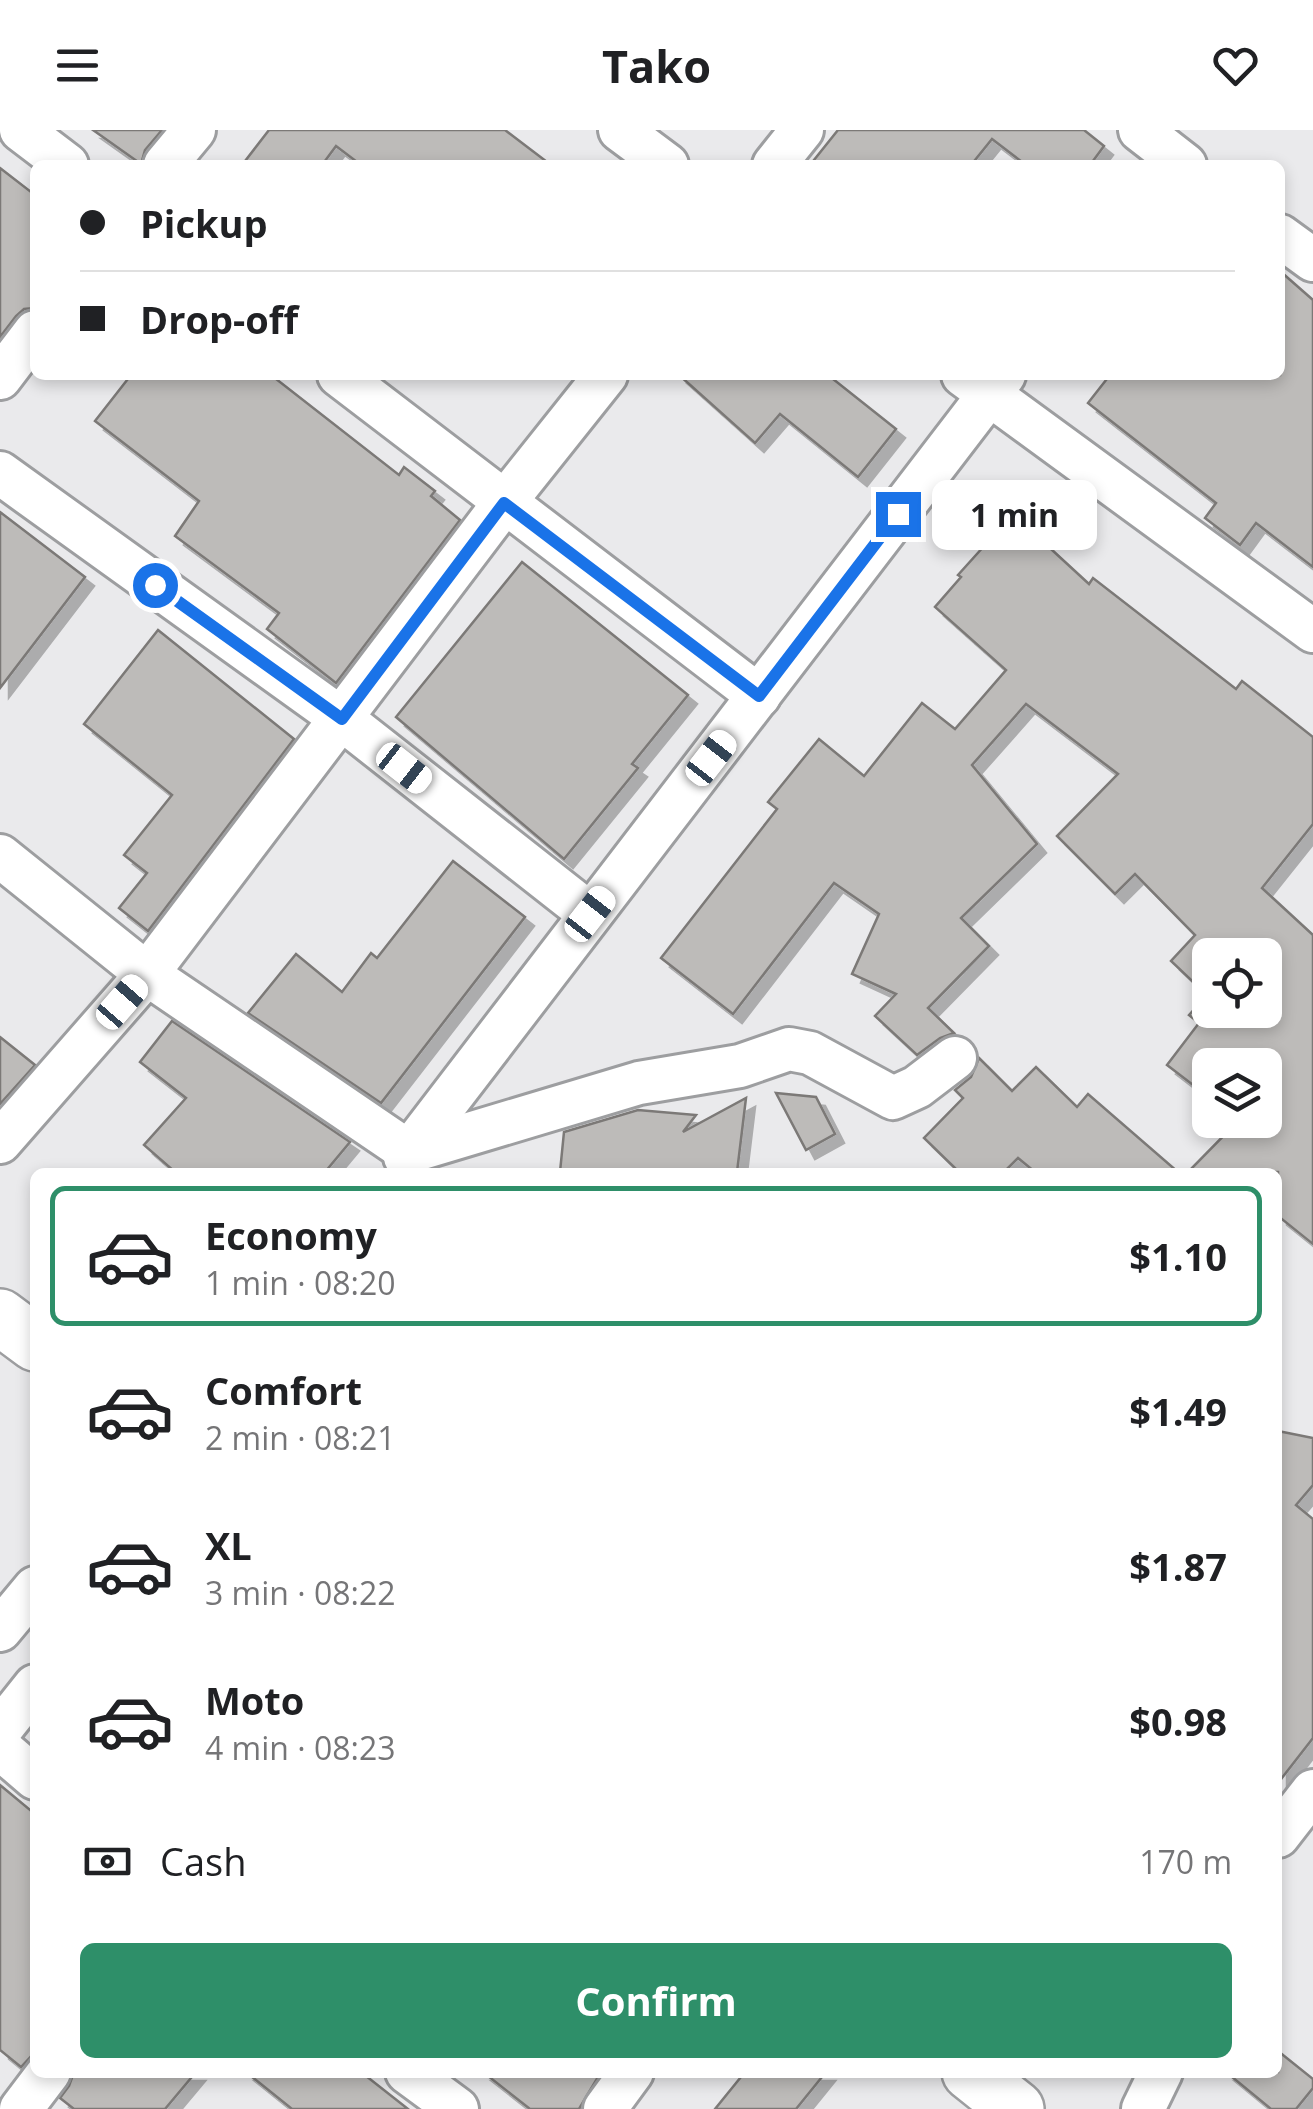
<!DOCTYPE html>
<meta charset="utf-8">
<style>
body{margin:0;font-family:"Open Sans",sans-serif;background:#f2f2f2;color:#202124;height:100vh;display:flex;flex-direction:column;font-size:38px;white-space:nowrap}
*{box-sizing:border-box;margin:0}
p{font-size:32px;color:#757577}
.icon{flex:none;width:55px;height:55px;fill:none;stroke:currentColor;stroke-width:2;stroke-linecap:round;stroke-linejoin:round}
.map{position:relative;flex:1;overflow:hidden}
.panel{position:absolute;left:30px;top:1038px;width:1252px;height:910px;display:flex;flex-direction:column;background:#fff;border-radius:15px;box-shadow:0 5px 15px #0003}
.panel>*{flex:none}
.hud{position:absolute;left:30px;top:30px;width:1255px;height:220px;border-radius:15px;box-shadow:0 5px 15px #0003;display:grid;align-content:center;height:220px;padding:0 50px;background:#fff}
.controls{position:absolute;left:1192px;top:808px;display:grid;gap:20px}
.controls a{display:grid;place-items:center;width:90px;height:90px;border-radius:15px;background:#fff;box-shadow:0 5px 15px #0003;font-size:50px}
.end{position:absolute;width:45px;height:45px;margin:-22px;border:12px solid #1a73e8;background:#fff;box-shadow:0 0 0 5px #fff}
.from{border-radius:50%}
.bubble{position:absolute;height:70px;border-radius:15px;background:#fff;box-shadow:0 5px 15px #0003;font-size:32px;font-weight:700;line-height:70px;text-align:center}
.car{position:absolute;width:30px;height:60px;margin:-30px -15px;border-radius:12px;box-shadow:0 0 8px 2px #0007;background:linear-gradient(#fff 24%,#345 0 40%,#fff 0 76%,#345 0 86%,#fff 0)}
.hud b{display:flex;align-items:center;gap:35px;height:95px;font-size:38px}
.hud b+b{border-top:2px solid #e0e0e0}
.hud i{width:25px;height:25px;background:#202124}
ul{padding:18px 0 0;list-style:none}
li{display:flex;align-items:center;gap:30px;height:140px;margin:0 20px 15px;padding:0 30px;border:5px solid transparent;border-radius:15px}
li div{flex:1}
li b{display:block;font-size:38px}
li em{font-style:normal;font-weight:700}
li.on{border-color:#2e8f69}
li>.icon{width:90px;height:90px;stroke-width:1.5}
.pay{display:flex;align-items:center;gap:25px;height:110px;padding:0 50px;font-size:38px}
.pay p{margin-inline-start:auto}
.action{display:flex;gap:20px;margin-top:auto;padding:20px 50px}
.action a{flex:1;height:115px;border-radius:15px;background:#2e8f69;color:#fff;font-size:40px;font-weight:700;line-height:115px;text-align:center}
header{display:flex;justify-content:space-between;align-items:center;height:130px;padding:0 50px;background:#fff;font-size:45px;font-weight:700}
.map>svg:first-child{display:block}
</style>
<header><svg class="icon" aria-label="menu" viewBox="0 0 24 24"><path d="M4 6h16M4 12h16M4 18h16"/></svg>Tako<svg class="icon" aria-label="heart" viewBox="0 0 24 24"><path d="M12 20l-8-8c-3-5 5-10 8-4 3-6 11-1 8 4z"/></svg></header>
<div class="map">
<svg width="1313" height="1979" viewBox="0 0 1313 1979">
<defs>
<filter id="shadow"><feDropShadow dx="9" dy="9" stdDeviation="0" flood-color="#0004"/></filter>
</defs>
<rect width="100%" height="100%" fill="#eaeaec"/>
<g fill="#bdbbb9" stroke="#7b7977" stroke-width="2.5" fill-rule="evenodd" filter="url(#shadow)">
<path d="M93 0H162L145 20 141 34Z"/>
<path d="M269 0H505L551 35H361L336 16 322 35H242Z"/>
<path d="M838 0H1084L1104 16 1090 35H1026L992 9 971 35H810Z"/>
<path d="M0 38 35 65V178L24 179 16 186 0 207Z"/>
<path d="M1280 141 1313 170V437L1256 393 1240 415 1205 388 1216 373 1088 273 1110 245H1280Z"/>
<path d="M131 245H271L399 345 404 337 435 361 431 366 460 390 336 553 267 499 279 483 175 406 199 371 95 291Z"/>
<path d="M679 245H828L896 299 858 347 780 284 755 313Z"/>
<path d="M0 382 85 447 0 558Z"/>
<path d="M1013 384 1089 454 1093 448 1236 559 1242 551 1313 607V694L1262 758 1313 805V1114L1278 1086V1042H1188L1239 990H1265V935H1210V968L1167 935 1199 893 1189 885 1207 865 1171 831 1195 805 1135 744 1115 764 1057 706 1118 644 1026 574 972 635 1037 714 961 788 989 816 928 878 954 903 940 908 917 925 875 886 896 864 852 844 879 784 834 753 733 884 661 828 777 679 768 672 819 609 864 646 922 573 955 599 1006 540 935 477 961 447 958 445ZM1210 825H1265V880H1210Z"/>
<path d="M522 432 688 565 632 634 638 638 564 729 396 587Z"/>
<path d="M158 500 294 609 148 801 119 778 147 743 124 725 172 665 84 594Z"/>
<path d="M453 731 525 787 381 973 248 883 296 824 342 862 371 823 377 828Z"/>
<path d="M172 891 350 1012 325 1042H175L144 1015 186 968 140 932Z"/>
<path d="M0 907 35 935 0 974Z"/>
<path d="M979 928 1012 961 1036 937 1077 977 1088 964 1178 1042H1035L1018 1028 1004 1042H959L924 1008 963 968 955 960 971 947Z"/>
<path d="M776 963 816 967 835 1004 806 1020Z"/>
<path d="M746 968 737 1042H560L564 1002 638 980 696 985 683 1002Z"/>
<path d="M1278 1301 1313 1308V1355L1296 1375 1313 1389V1608L1278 1653Z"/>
<path d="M0 1655 35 1684V1922L21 1937 0 1920Z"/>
<path d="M1278 1921 1313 1949V1958L1296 1979H1271L1226 1942H1278Z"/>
<path d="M74 1942H196L165 1979H74L60 1968 69 1956Z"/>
<path d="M246 1942H361L408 1979H292Z"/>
<path d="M483 1942H601L579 1979H530Z"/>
<path d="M745 1942H826L796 1979H715Z"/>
</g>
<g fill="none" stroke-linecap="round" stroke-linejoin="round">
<defs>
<g id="street">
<path d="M21 0 67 35"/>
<path d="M620 0 667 35"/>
<path d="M1140 0 1185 35"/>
<path d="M165 35 194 0"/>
<path d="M774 35 802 0"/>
<path d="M1280 106 1313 130"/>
<path d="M339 245 759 566"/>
<path d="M963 245 1313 501"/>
<path d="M0 248 35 202"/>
<path d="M0 343 342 589 590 784"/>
<path d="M0 726 147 844 409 1022 639 953 740 936 789 919 810 923 893 968 917 957 955 928"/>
<path d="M0 1012 147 844 504 373 606 245"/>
<path d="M405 1027 1004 245"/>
<path d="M0 1500 35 1458"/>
<path d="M0 1600 35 1556"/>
<path d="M0 1618 35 1648"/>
<path d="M1278 1706 1313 1661"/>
<path d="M407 1942 457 1979"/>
<path d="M21 1979 49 1942"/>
<path d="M605 1979 632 1942"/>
<path d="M1143 1979 1161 1942"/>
</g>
<g id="primary">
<path d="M0 1187 35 1213"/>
<path d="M970 1942 1016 1979"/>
</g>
</defs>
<use href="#street" stroke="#9d9ea0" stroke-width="48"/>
<use href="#primary" stroke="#9d9ea0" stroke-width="60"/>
<use href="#street" stroke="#fff" stroke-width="42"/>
<use href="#primary" stroke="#fff" stroke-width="55"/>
</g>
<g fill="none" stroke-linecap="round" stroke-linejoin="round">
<path stroke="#1a73e8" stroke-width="12" d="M155 455 342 589 504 373 759 566 898 384"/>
</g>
</svg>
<div class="controls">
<a><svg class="icon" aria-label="locate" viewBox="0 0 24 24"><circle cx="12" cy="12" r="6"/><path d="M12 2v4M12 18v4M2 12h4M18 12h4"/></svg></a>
<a><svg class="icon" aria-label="layers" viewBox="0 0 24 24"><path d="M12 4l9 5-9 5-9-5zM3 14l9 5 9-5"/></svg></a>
</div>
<i class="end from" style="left:155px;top:455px"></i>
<i class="end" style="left:898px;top:384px"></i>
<div class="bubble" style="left:932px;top:350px;width:165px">1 min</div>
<i class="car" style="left:711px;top:628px;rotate:38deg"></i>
<i class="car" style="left:404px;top:638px;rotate:128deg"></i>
<i class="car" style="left:590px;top:784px;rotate:38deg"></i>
<i class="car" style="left:122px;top:872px;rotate:41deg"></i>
<div class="hud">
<b><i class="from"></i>Pickup</b>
<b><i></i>Drop-off</b>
</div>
<section class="panel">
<ul>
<li class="on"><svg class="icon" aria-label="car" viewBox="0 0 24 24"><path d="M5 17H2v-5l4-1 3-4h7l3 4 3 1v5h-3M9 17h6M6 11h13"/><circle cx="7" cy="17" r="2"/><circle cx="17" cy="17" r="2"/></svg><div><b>Economy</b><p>1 min · 08:20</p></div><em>$1.10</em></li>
<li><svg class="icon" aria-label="car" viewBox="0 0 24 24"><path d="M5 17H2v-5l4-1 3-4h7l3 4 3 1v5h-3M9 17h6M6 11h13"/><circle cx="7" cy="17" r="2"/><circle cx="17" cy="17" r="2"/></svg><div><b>Comfort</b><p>2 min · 08:21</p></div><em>$1.49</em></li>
<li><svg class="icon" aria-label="car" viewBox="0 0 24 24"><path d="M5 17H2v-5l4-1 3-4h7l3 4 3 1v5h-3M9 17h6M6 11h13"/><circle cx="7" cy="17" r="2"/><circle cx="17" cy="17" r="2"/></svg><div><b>XL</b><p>3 min · 08:22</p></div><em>$1.87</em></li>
<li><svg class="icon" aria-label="car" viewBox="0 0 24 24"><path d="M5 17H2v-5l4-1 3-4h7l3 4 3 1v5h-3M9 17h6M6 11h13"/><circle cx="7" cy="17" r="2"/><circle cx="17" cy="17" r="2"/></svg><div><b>Moto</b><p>4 min · 08:23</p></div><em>$0.98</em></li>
</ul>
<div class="pay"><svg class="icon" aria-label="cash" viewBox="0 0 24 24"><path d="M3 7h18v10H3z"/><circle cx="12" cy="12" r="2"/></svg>Cash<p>170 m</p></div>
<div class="action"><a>Confirm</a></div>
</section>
</div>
